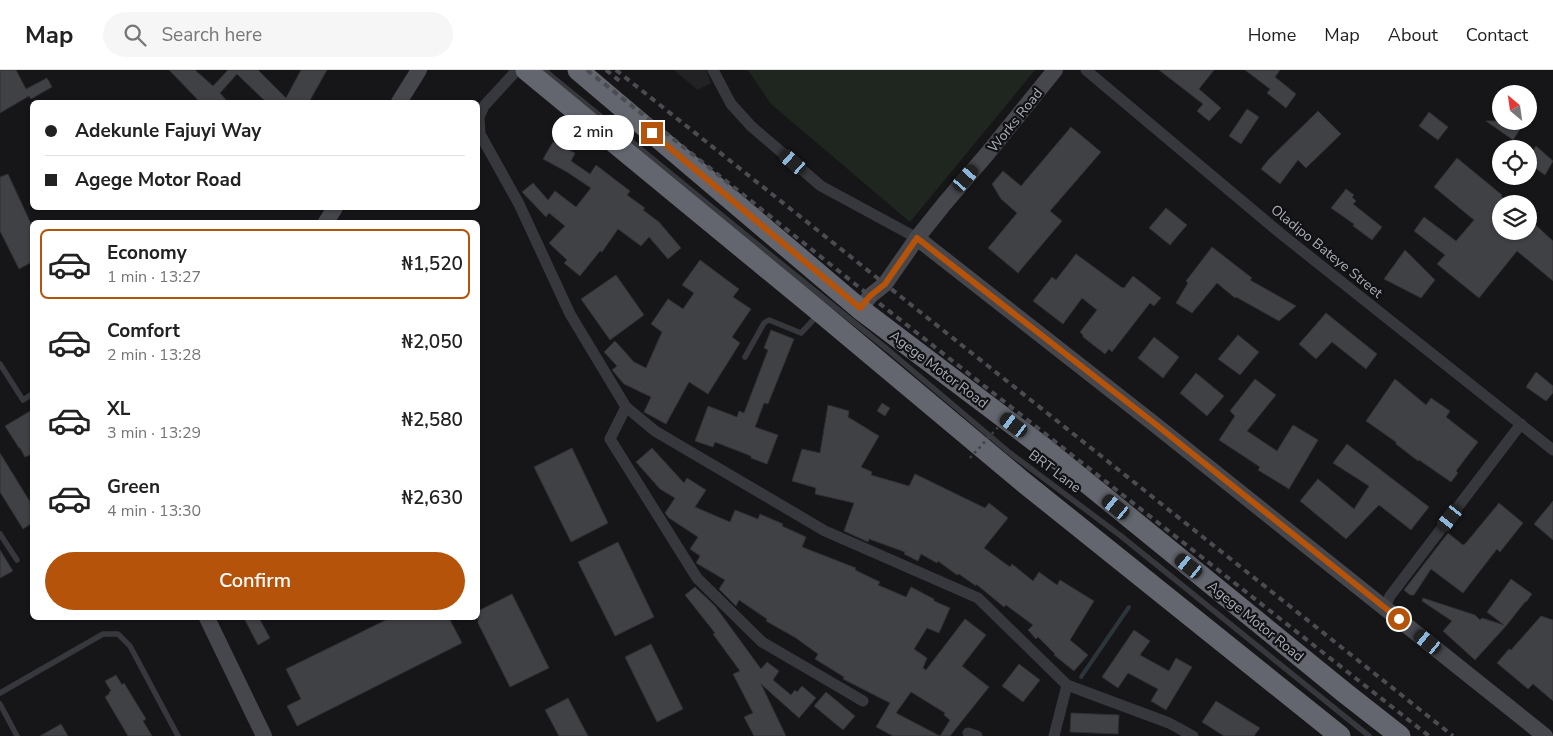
<!DOCTYPE html>
<meta charset="utf-8">
<style>
body{margin:0;font-family:"Nunito Sans",sans-serif;background:#f6f6f6;color:#222;height:100vh;display:flex;flex-direction:column;font-size:19px;white-space:nowrap}
*{box-sizing:border-box;margin:0}
p{font-size:16px;color:#767676}
.icon{flex:none;width:28px;height:28px;fill:none;stroke:currentColor;stroke-width:2;stroke-linecap:round;stroke-linejoin:round}
.map{position:relative;flex:1;overflow:hidden}
.drawer{position:absolute;left:30px;top:150px;width:450px;height:400px;display:flex;flex-direction:column;background:#fff;border-radius:8px;box-shadow:0 1px 4px #0004}
.drawer>*{flex:none}
.top-card{position:absolute;left:30px;top:30px;width:450px;height:110px;border-radius:8px;box-shadow:0 1px 4px #0004;display:grid;align-content:center;height:110px;padding:0 15px;background:#fff}
.needle{width:32px;rotate:331deg}
.fabs{position:absolute;left:1492px;top:15px;display:grid;gap:10px}
.fabs a{display:grid;place-items:center;width:45px;height:45px;border-radius:50%;background:#fff;box-shadow:0 1px 4px #0004;font-size:25px}
.end{position:absolute;width:22px;height:22px;margin:-11px;border:6px solid #b45309;background:#fff;box-shadow:0 0 0 2px #fff}
.from{border-radius:50%}
.bubble{position:absolute;height:35px;border-radius:18px;background:#fff;box-shadow:0 1px 4px #0004;font-size:16px;font-weight:600;line-height:35px;text-align:center}
.car{position:absolute;width:15px;height:30px;margin:-15px -8px;border-radius:6px;box-shadow:0 0 4px 1px #0007;background:linear-gradient(#222 24%,#8ab4d8 0 40%,#222 0 76%,#8ab4d8 0 86%,#222 0)}
.top-card b{display:flex;align-items:center;gap:18px;height:48px;font-size:19px}
.top-card b+b{border-top:1px solid #e0e0e0}
.top-card i{width:12px;height:12px;background:#222}
ul{padding:9px 0 0;list-style:none}
li{display:flex;align-items:center;gap:15px;height:70px;margin:0 10px 8px;padding:0 5px;border:2px solid transparent;border-radius:8px}
li div{flex:1}
li b{display:block;font-size:19px}
li em{font-style:normal;font-weight:600}
li.active{border-color:#b45309}
li>.icon{width:45px;height:45px;stroke-width:1.5}
.button{display:flex;gap:10px;margin-top:auto;padding:10px 15px}
.button a{flex:1;height:58px;border-radius:30px;background:#b45309;color:#fff;font-size:20px;font-weight:600;line-height:58px;text-align:center}
header{display:flex;align-items:center;gap:30px;box-sizing:border-box;height:70px;padding:0 25px;background:#fff;border-bottom:1px solid #e0e0e0}
header strong{font-size:24px}
nav{display:flex;gap:28px;margin-inline-start:auto;font-size:18px}
.search{width:350px;height:45px;background:#f6f6f6;display:flex;align-items:center;gap:12px;box-sizing:border-box;padding:0 18px;border-radius:28px;color:#767676;font-size:19px}
.map>svg:first-child{display:block}
</style>
<header>
<strong>Map</strong>
<div class="search"><svg class="icon" aria-label="search" viewBox="0 0 24 24"><circle cx="10" cy="10" r="6"/><path d="M15 15l6 6"/></svg>Search here</div>
<nav><a>Home</a><a>Map</a><a>About</a><a>Contact</a></nav>
</header>
<div class="map">
<svg width="1553" height="666" viewBox="0 0 1553 666">
<rect width="100%" height="100%" fill="#161618"/>
<path fill="#222225" d="M674 0H706L711 13 698 20Z"/>
<path fill="#1e261f" d="M748 0H1035L910 152 771 34Z"/>
<g fill="none" stroke-linecap="round" stroke-linejoin="round">
<path stroke="#2c353c" stroke-width="4" d="M1081 607 1129 537"/>
</g>
<g fill="#404145" stroke="#303034">
<path d="M0 0H16L26 19 47 8 52 17 31 29 29 26 0 43Z"/>
<path d="M169 0H195L213 16 228 0H258L286 28 301 0H327L309 32H266L237 4 220 23 228 32H200Z"/>
<path d="M1159 0H1214L1199 19 1221 38 1209 51 1197 41 1203 34Z"/>
<path d="M1245 0H1280L1275 7 1296 24 1286 38 1267 23 1270 19Z"/>
<path d="M1247 39 1259 47 1241 74 1229 66Z"/>
<path d="M1318 41 1341 64 1306 98 1298 90 1280 114 1261 99 1269 89Z"/>
<path d="M1429 42 1448 57 1438 70 1419 56Z"/>
<path d="M1486 51H1517L1522 56 1513 70Z"/>
<path d="M1071 57 1101 82 1050 141 1062 151 1018 203 988 178 1017 143 1001 129 992 114 1003 101 1021 116Z"/>
<path d="M553 72 575 83 571 91 590 104 596 95 630 121 627 125 645 138 643 140 659 152 681 178 668 189 649 167 641 176 618 159 602 182 600 181 580 206 564 193 567 190 549 173 565 156 549 143 546 147 522 122 533 113 548 130 555 121 576 137 591 118 567 102 543 89Z"/>
<path d="M1536 76 1553 91 1545 105 1529 94V86Z"/>
<path d="M1457 88 1502 125 1501 126 1510 134H1501V161H1529V149L1553 171V211L1517 181 1479 228 1437 194 1445 185 1414 161 1424 147 1456 171 1474 150 1434 117Z"/>
<path d="M8 104 32 156V192L19 199 0 161V107Z"/>
<path d="M1346 119 1354 125 1352 127 1356 131 1353 134 1382 157 1372 170 1353 156 1354 154 1331 138Z"/>
<path d="M1166 138 1187 155 1170 175 1149 158Z"/>
<path d="M1212 177 1252 208 1250 210 1296 236 1279 251 1236 227 1235 228 1217 213 1192 243 1176 233 1188 213 1186 211Z"/>
<path d="M1405 180 1435 210 1421 228 1384 209Z"/>
<path d="M1076 184 1121 217 1124 218 1133 206 1161 228 1154 236 1150 233 1112 282 1109 279 1105 284 1083 267V265L1080 262 1097 240 1082 228 1063 254 1033 231 1052 207 1056 210Z"/>
<path d="M700 190 739 219 733 227 751 239 732 267 740 273 708 324 689 312 666 354 644 342 651 327 624 314 612 300 617 296 604 282 615 271 634 292 646 298 662 262 651 254 668 229 683 239 694 223 682 215Z"/>
<path d="M616 205 644 245 610 270 581 229Z"/>
<path d="M1326 243 1377 284 1366 299 1332 272 1316 289 1299 274Z"/>
<path d="M771 260 794 269 768 334 764 333 755 357 778 365 767 394 751 388V386L715 372 713 377 695 371 708 336 737 347 739 341 744 343 768 280 764 278Z"/>
<path d="M1238 265 1259 282 1240 305 1218 289Z"/>
<path d="M1154 267 1179 287 1163 308 1138 288Z"/>
<path d="M1536 302 1553 316V323L1546 331 1526 317Z"/>
<path d="M1196 303 1224 326 1207 346 1180 323Z"/>
<path d="M1255 309 1276 325 1247 361 1277 381 1293 355 1318 370 1289 419 1258 400 1260 397 1219 370 1235 346 1230 341Z"/>
<path d="M1395 309 1426 335 1431 328 1450 341 1446 347 1478 372 1456 401 1458 403 1451 412 1419 390 1418 391 1396 374V372L1366 351Z"/>
<path d="M882 333 890 338 885 346 877 341Z"/>
<path d="M828 335 849 341 848 347 879 366 861 397 872 402 871 405 909 416 915 404 985 438 989 433 1008 448 984 478 1010 497 1012 494 1033 511 1039 502 1057 515 1060 510 1094 531 1070 570 1088 585 1074 601 1054 585 1055 584 1038 567 1036 569 1028 560 1033 555 1006 535 1004 537 976 514V516L959 504 957 505 938 491 937 493 921 484 918 491 904 484 905 482 869 469 868 472 844 461 854 433 815 424 816 418 792 411 802 379 820 383Z"/>
<path d="M32 340V384L25 387 20 378H19L5 356Z"/>
<path d="M1347 374 1429 437 1411 460 1379 435 1346 469 1300 431 1318 409 1354 439 1369 416 1333 393Z"/>
<path d="M572 378 608 453 571 472 534 397Z"/>
<path d="M652 378 684 413 687 408 706 420 695 437 730 452 735 440 758 449 760 444 783 454 782 456 806 467 802 477 856 498 855 500 880 512 878 515 906 527 911 517 934 529V531L950 538 939 563 927 558 914 579 927 588 923 598 926 600 965 549 986 565 962 596 989 617 950 666H940L950 650 944 645 945 643 911 622 896 643 940 666H893L876 657 890 633 843 609 844 607 815 589 818 584 796 568 766 551 767 549 739 530 736 536 719 519 725 510 696 493 700 486 690 479 698 467 669 448 665 443 675 428 660 419 636 392Z"/>
<path d="M0 383 32 435V453L23 459 0 422Z"/>
<path d="M1553 431V470L1534 454Z"/>
<path d="M1499 433 1523 453 1500 482 1497 479 1463 523 1431 499 1414 525H1410L1404 520 1448 463 1463 475 1465 474Z"/>
<path d="M618 472 654 547 615 566 578 492Z"/>
<path d="M0 480 13 501 0 508Z"/>
<path d="M1511 509 1532 524 1526 532H1525L1506 556 1475 590 1443 561 1452 551 1422 531 1423 528 1475 545 1480 550 1482 548 1504 555 1487 542Z"/>
<path d="M695 517 715 536 761 599 767 592 779 601 773 610 791 625 795 620 797 622 802 616 816 628 799 648 761 614 786 666H754L744 647 753 643 733 604 740 601 713 564 715 563 685 525Z"/>
<path d="M512 524 549 598 510 617 478 553V541Z"/>
<path d="M1541 546 1553 550V631L1533 614 1528 619 1497 593 1509 579 1511 580Z"/>
<path d="M244 548H259L270 568 258 575Z"/>
<path d="M390 548H449L462 573 297 656 287 636 301 629 286 599Z"/>
<path d="M1134 560 1150 571 1140 585 1169 601 1176 588 1192 597 1166 640 1151 631 1158 619 1128 603 1118 618 1102 607Z"/>
<path d="M651 574 683 639 657 652 625 587Z"/>
<path d="M1019 594 1040 610 1023 632 1002 616Z"/>
<path d="M116 605 122 615 124 613 146 649 143 651 152 666H128L105 627 110 623 109 622 111 621 105 611Z"/>
<path d="M826 622 855 646 843 660 814 636Z"/>
<path d="M568 628 588 666H559L545 640Z"/>
<path d="M1216 631 1260 658 1254 666H1224L1202 652Z"/>
<path d="M1071 643 1119 645 1118 664 1070 662Z"/>
<path d="M61 654 68 666H40Z"/>
</g>
<g fill="none" stroke-linecap="round" stroke-linejoin="round">
<g stroke="#37383d" stroke-width="5.5">
<path d="M544 0 763 179 887 279 1010 383 1121 466 1369 666"/>
<path d="M745 287 764 253 769 250 801 263 817 246"/>
<path d="M0 294 23 330 32 324"/>
<path d="M0 464 17 490"/>
<path d="M0 623 103 564H118L130 576 178 666"/>
<path d="M0 634 17 666"/>
</g>
<g stroke="#37383d" stroke-width="11">
<path d="M517 0 484 36 479 47 480 64 519 134 570 244 626 337 655 361 825 461 978 528 1067 615 1169 653 1193 666"/>
<path d="M713 0 731 34 751 56 821 116 917 168"/>
<path d="M1086 0 1280 163 1553 380"/>
<path d="M626 337 610 369 697 508 762 572 863 631"/>
<path d="M1385 537 1390 526 1521 354"/>
<path d="M968 663 977 666"/>
<path d="M1054 666 1067 615"/>
</g>
<g stroke="#45474d" stroke-width="16">
<path d="M399 32 419 0"/>
<path d="M326 152 335 138"/>
<path d="M917 168 1153 353 1545 666"/>
<path d="M860 239 870 226 885 214 917 168 945 133 987 84 1055 0"/>
<path d="M207 548 264 666"/>
</g>
<g stroke="#63666e" stroke-width="21">
<path d="M526 0 820 242 1022 411 1340 666"/>
<path d="M578 0 860 239 1044 378 1345 623 1400 666"/>
</g>
<g stroke="#4a4c52" stroke-width="4" stroke-dasharray="6 5" stroke-linecap="butt">
<path d="M587 0 870 226 1429 666"/>
<path d="M606 0 621 12"/>
<path d="M616 0 1453 666"/>
</g>
<path stroke="#3d3f44" stroke-width="2.5" stroke-dasharray="2.5 4" stroke-linecap="butt" d="M970 388 1011 343"/>
</g>
<g fill="none" stroke-linecap="round" stroke-linejoin="round">
<path stroke="#b45309" stroke-width="6" d="M652 63 860 238 870 226 885 214 917 168 1154 353 1399 549"/>
</g>
<g text-anchor="middle" stroke-width="4.5" stroke-linejoin="round" paint-order="stroke">
<g font-size="14" fill="#a8adb8" stroke="#111113">
<text transform="translate(1015 50) rotate(-51)" y="5">Works Road</text>
<text transform="translate(1327 181) rotate(39)" y="5">Oladipo Bateye Street</text>
<text transform="translate(939 299) rotate(37)" y="5">Agege Motor Road</text>
<text transform="translate(1055 401) rotate(37)" y="5">BRT Lane</text>
<text transform="translate(1256 551) rotate(39)" y="5">Agege Motor Road</text>
</g>
</g>
</svg>
<div class="fabs">
<a><svg class="needle" viewBox="-14 -14 28 28"><path d="M0-13l5 13h-10z" fill="#e53935"/><path d="M0 13l5-13h-10z" fill="#767676"/></svg></a>
<a><svg class="icon" aria-label="locate" viewBox="0 0 24 24"><circle cx="12" cy="12" r="6"/><path d="M12 2v4M12 18v4M2 12h4M18 12h4"/></svg></a>
<a><svg class="icon" aria-label="layers" viewBox="0 0 24 24"><path d="M12 4l9 5-9 5-9-5zM3 14l9 5 9-5"/></svg></a>
</div>
<i class="end from" style="left:1399px;top:549px"></i>
<i class="end" style="left:652px;top:63px"></i>
<div class="bubble" style="left:552px;top:45px;width:82px">2 min</div>
<i class="car" style="left:793px;top:92px;rotate:311deg"></i>
<i class="car" style="left:966px;top:108px;rotate:41deg"></i>
<i class="car" style="left:1014px;top:355px;rotate:307deg"></i>
<i class="car" style="left:1116px;top:437px;rotate:309deg"></i>
<i class="car" style="left:1450px;top:448px;rotate:218deg"></i>
<i class="car" style="left:1189px;top:496px;rotate:309deg"></i>
<i class="car" style="left:1428px;top:572px;rotate:309deg"></i>
<div class="top-card">
<b><i class="from"></i>Adekunle Fajuyi Way</b>
<b><i></i>Agege Motor Road</b>
</div>
<section class="drawer">
<ul>
<li class="active"><svg class="icon" aria-label="car" viewBox="0 0 24 24"><path d="M5 17H2v-5l4-1 3-4h7l3 4 3 1v5h-3M9 17h6M6 11h13"/><circle cx="7" cy="17" r="2"/><circle cx="17" cy="17" r="2"/></svg><div><b>Economy</b><p>1 min · 13:27</p></div><em>₦1,520</em></li>
<li><svg class="icon" aria-label="car" viewBox="0 0 24 24"><path d="M5 17H2v-5l4-1 3-4h7l3 4 3 1v5h-3M9 17h6M6 11h13"/><circle cx="7" cy="17" r="2"/><circle cx="17" cy="17" r="2"/></svg><div><b>Comfort</b><p>2 min · 13:28</p></div><em>₦2,050</em></li>
<li><svg class="icon" aria-label="car" viewBox="0 0 24 24"><path d="M5 17H2v-5l4-1 3-4h7l3 4 3 1v5h-3M9 17h6M6 11h13"/><circle cx="7" cy="17" r="2"/><circle cx="17" cy="17" r="2"/></svg><div><b>XL</b><p>3 min · 13:29</p></div><em>₦2,580</em></li>
<li><svg class="icon" aria-label="car" viewBox="0 0 24 24"><path d="M5 17H2v-5l4-1 3-4h7l3 4 3 1v5h-3M9 17h6M6 11h13"/><circle cx="7" cy="17" r="2"/><circle cx="17" cy="17" r="2"/></svg><div><b>Green</b><p>4 min · 13:30</p></div><em>₦2,630</em></li>
</ul>
<div class="button"><a>Confirm</a></div>
</section>
</div>
